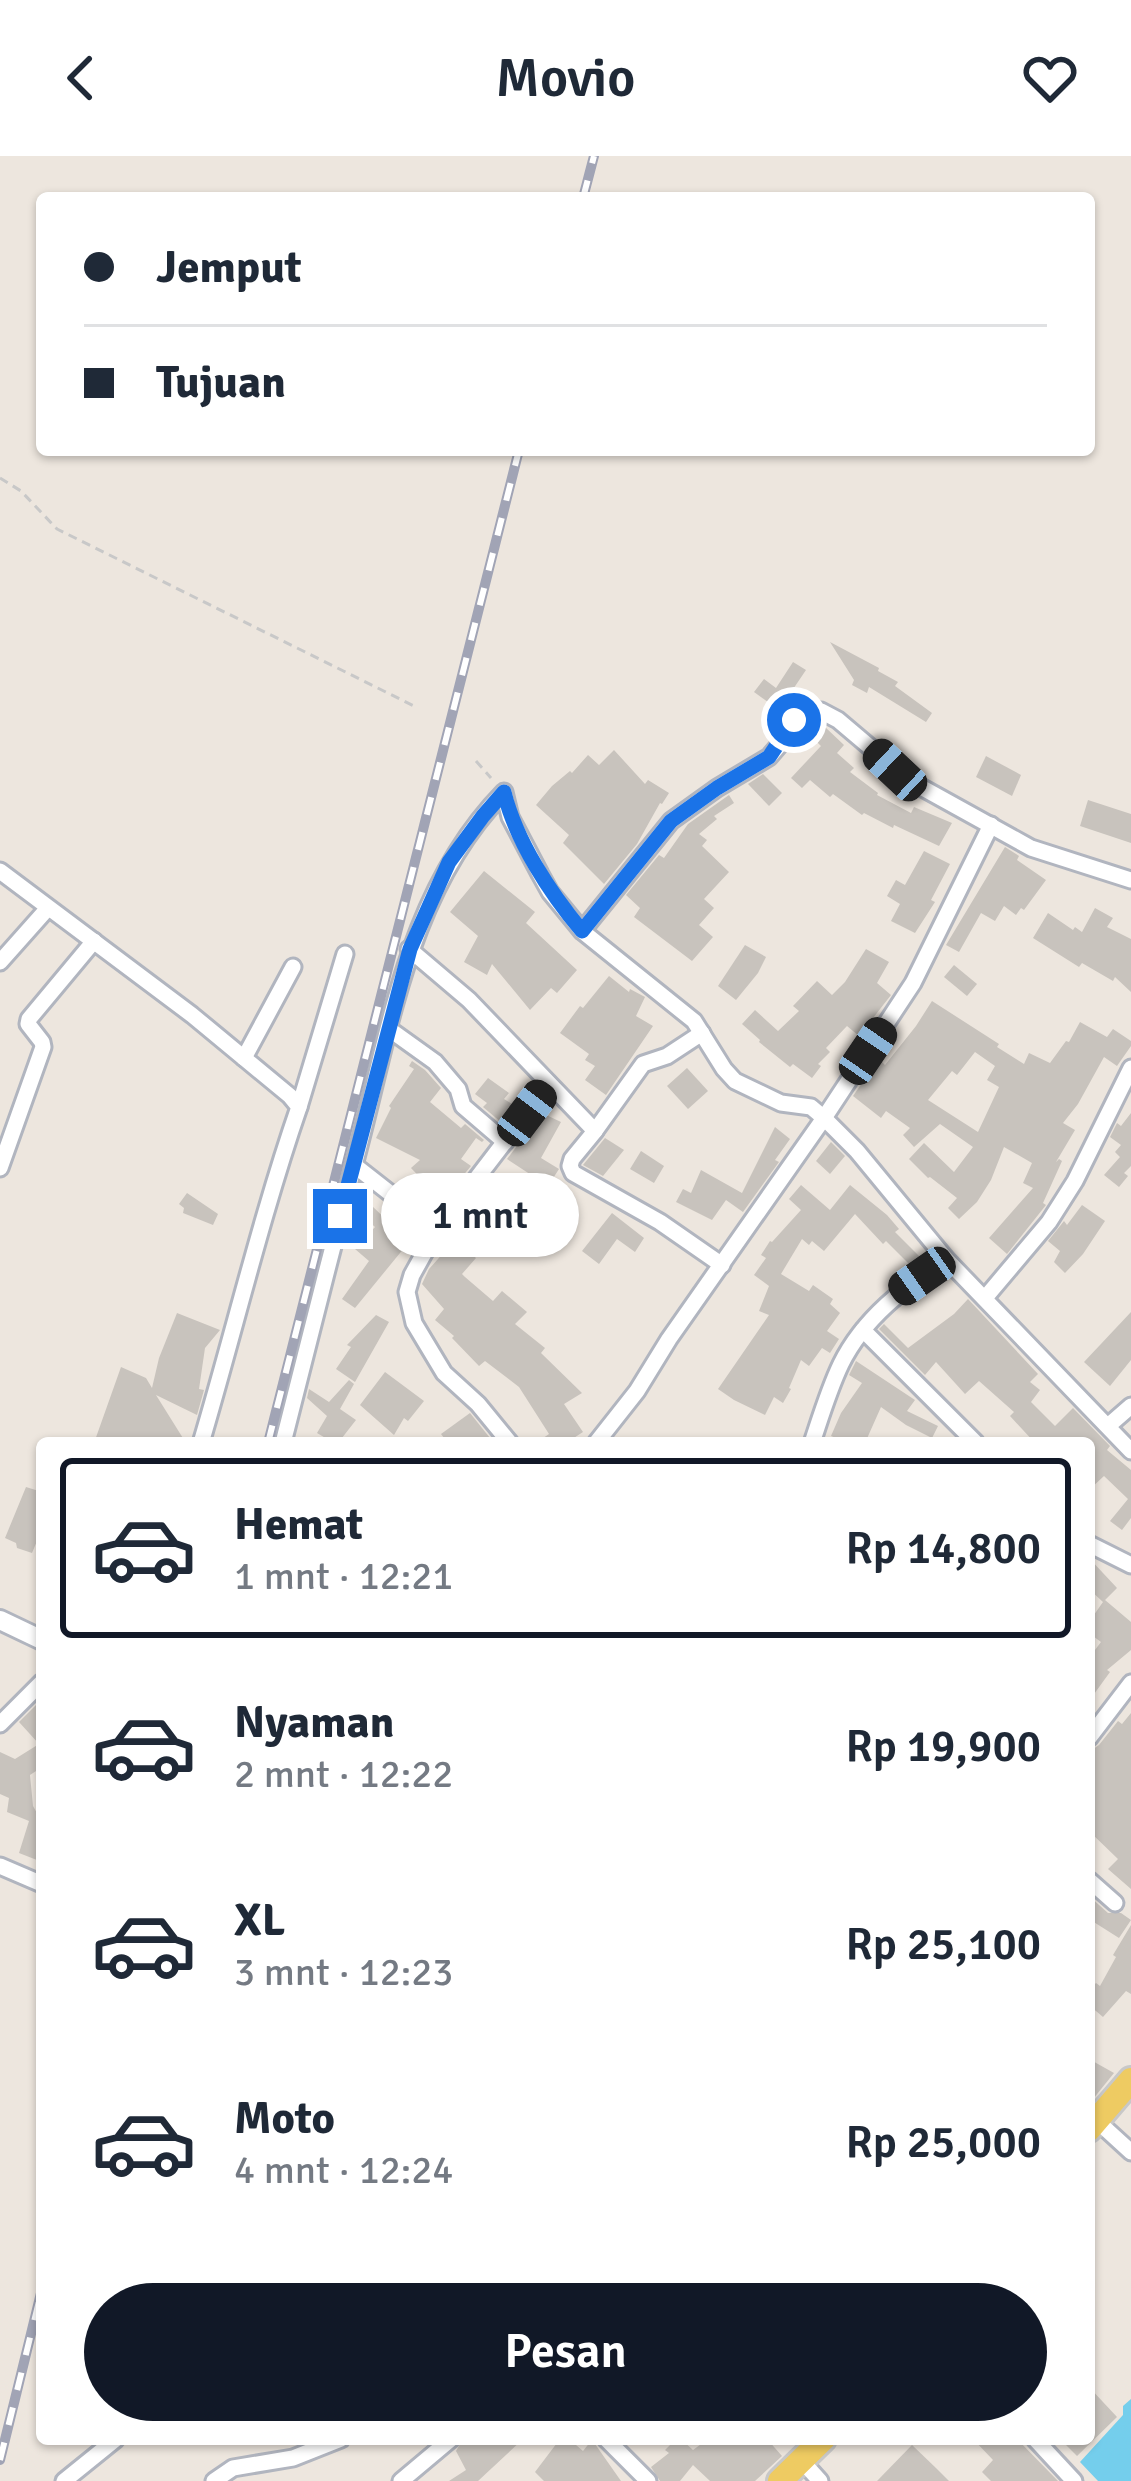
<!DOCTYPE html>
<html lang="id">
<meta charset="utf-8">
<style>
body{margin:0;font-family:Signika,sans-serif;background:#f6f6f7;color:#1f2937;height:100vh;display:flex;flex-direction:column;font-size:45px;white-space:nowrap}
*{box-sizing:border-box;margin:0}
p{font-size:39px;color:#747a83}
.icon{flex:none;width:66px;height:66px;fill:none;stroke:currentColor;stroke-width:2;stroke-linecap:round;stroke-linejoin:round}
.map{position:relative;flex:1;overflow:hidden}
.details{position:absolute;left:36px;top:1281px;width:1059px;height:1008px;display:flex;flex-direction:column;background:#fff;border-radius:12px;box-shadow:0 3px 9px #0004}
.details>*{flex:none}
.banner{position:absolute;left:36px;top:36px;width:1059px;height:264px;border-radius:12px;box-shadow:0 3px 9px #0004;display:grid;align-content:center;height:264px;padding:0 48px;background:#fff}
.end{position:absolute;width:54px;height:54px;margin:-27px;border:15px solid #1a73e8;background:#fff;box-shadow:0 0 0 6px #fff}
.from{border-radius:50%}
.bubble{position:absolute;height:84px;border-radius:42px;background:#fff;box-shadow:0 3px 9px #0004;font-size:39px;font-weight:600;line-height:84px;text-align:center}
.car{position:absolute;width:36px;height:72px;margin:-36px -18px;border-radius:15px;box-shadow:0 0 9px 3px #0007;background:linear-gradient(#222 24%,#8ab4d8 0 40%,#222 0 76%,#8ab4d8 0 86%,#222 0)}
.banner b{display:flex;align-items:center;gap:42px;height:114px;font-size:45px}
.banner b+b{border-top:3px solid #e0e1e3}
.banner i{width:30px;height:30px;background:#1f2937}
ul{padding:21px 0 0;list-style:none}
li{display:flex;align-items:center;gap:36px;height:180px;margin:0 24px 18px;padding:0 24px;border:6px solid transparent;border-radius:12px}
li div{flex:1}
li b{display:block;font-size:45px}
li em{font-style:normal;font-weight:600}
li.on{border-color:#111827}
li>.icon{width:108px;height:108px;stroke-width:1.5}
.cta{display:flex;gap:24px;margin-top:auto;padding:24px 48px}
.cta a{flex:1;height:138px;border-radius:72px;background:#111827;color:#fff;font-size:48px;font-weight:600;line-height:138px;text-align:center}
header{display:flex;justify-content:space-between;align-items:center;height:156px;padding:0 48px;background:#fff;font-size:54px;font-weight:600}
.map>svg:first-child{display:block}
</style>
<header><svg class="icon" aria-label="back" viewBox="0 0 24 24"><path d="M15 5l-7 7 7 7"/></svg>Movio<svg class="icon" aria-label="heart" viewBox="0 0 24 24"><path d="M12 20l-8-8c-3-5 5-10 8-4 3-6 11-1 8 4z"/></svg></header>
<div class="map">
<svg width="1131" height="2325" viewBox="0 0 1131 2325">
<rect width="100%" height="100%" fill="#ede6de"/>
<path fill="#74ceec" d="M1131 2243V2325H1098L1080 2306 1123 2259V2250Z"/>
<g fill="#c8c3bd" fill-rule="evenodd">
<path d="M830 486 879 512 878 515 898 526 895 530 932 557 926 566 869 531 867 537 852 529 854 524Z"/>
<path d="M793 506 806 514 779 554 754 536 764 523 776 532Z"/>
<path d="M825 571 844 589 837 597 854 612 850 616 878 637 877 639 911 657 914 651 952 667 939 690 894 669 893 672 864 657 862 659 833 638 830 641 810 624 802 632 791 622 821 590 814 583Z"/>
<path d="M614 594 645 628 648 624 669 637 662 648 660 647 637 688 604 728 563 687 569 679 536 649 552 630 570 615 572 617 588 599 599 609Z"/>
<path d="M986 600 1021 619 1012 640 976 621Z"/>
<path d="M763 618 782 637 769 650 748 628Z"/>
<path d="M729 639 734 647 714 660 717 663 699 678 707 684 702 690 729 716 704 743 714 752 699 769 713 781 692 805 634 761 640 752 626 739 659 699 664 702 688 668Z"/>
<path d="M1088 644 1131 658V687L1080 670Z"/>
<path d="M1005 691 1019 700 1017 704 1046 724 1024 754 1021 752 1016 759 1004 750 995 765 981 757 959 796 946 789Z"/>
<path d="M924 695 950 708 931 744 935 746 915 777 891 765 900 748 887 740 896 724 905 729Z"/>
<path d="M484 715 535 756 526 767 577 814 557 837 551 832 530 854 492 808 487 819 464 806 478 780 450 756Z"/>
<path d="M1095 752 1113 762 1107 771 1131 783V836L1115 821 1113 825 1082 807 1079 811 1033 782 1048 757 1073 774 1075 771 1082 776Z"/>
<path d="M745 789 766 801 758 817 736 844 718 830Z"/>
<path d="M866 793 889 806 877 827 891 839 859 880 847 870 826 892 830 896 818 908 821 910 812 922 793 908 790 911 759 886 760 884 742 868 755 854 778 875 799 855 793 850 817 825 832 839 845 826Z"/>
<path d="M954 809 977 828 967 840 944 821Z"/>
<path d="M609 820 629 836 630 833 645 841 636 860 653 870 606 939 585 924 595 910 585 904 589 898 560 877 580 850 583 852Z"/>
<path d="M932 845 999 888 997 891 1024 908 1029 897 1050 907 1066 885 1069 886 1080 866 1107 881 1113 873 1131 885V890L1117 910 1104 901 1078 948 1063 967 1075 974 1056 1006 1059 1003 1062 1005 1043 1047 1046 1049 1007 1098 989 1082 1033 1032 1023 1027 1032 1007 1004 991 991 1024 977 1046 959 1063 948 1052 957 1042 930 1021 928 1022 909 1003 924 987 954 1016 973 991 940 968 914 991 903 979 910 972 886 955 881 962 853 940 879 903 885 909 916 870ZM975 896 995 910 987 924 999 931 978 976 928 944 952 915 957 919Z"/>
<path d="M412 905 425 914 441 932 430 946 461 972 465 968 484 984 482 986 476 982 461 1003 471 1010 461 1022 457 1020 453 1025 446 1020 433 1035 411 1012 420 1004 376 982 391 952 389 950 414 913 409 910Z"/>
<path d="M687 912 708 935 688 953 667 930Z"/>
<path d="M488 922 509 937 504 943 517 951 502 967 483 951 487 947 475 938Z"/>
<path d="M542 957 561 966 541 1002 559 1013 548 1030 507 1003Z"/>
<path d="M1131 957V1010L1124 1017 1128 1020 1119 1031 1104 1019 1120 1001 1115 996 1121 989 1110 981 1117 967 1121 970Z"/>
<path d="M775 971 790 983 775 1004 779 1006 743 1056 726 1044 712 1064 676 1046 683 1033 691 1037 701 1014 742 1037Z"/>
<path d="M605 982 624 994 603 1020 583 1009Z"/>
<path d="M831 986 845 1000 830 1018 816 1005Z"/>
<path d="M641 995 664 1010 654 1027 630 1013Z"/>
<path d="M491 1023 558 1068 549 1085 512 1063 516 1057 482 1035Z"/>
<path d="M801 1029 830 1054 850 1029 887 1059 899 1073 895 1076 923 1104 913 1112 886 1085 883 1088 855 1058 824 1095 812 1085 809 1089 802 1083 781 1118 809 1135 813 1129 833 1143 830 1148 840 1157 827 1175 839 1183 830 1197 822 1192 809 1210 801 1204 789 1232 791 1233 783 1247 774 1241 765 1259 734 1244 718 1233 769 1159 759 1155 769 1130 754 1119 766 1102 761 1099 770 1085 772 1086 801 1054 789 1043Z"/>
<path d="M187 1037 218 1058 213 1069 183 1057 184 1052 179 1048Z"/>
<path d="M1082 1049 1105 1065 1083 1098 1065 1117 1054 1106 1060 1095 1048 1085 1064 1065 1067 1069Z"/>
<path d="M372 1050 396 1073 404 1063 418 1075 355 1152 342 1143 369 1105 355 1093 375 1071 363 1060Z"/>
<path d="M612 1057 644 1082 635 1096 617 1083 599 1108 582 1095Z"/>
<path d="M450 1077 476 1102 462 1118 465 1121 493 1145 502 1135 527 1156 515 1168 545 1192 541 1197 582 1237 564 1248 583 1276 566 1287H536L549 1278 519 1231 485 1205 479 1210 452 1182 454 1180 435 1164 444 1153 422 1128 429 1113 446 1094 442 1090Z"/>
<path d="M968 1143 1038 1218 1030 1226 1040 1234 1031 1246 1055 1270 1073 1252 1110 1290 1107 1294 1131 1314V1362L1122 1374 1110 1365 1128 1343 1104 1320 1089 1334V1287H1035L1010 1260 1014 1256 979 1225 965 1238 936 1206 925 1219 879 1173 884 1168 908 1192 954 1158Z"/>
<path d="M1131 1156V1204L1110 1230 1084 1206Z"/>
<path d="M177 1157 220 1174 205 1192 199 1233 204 1234 197 1259 156 1239 186 1287H94L121 1211 146 1222 152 1232 159 1202Z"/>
<path d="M376 1159 389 1166 355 1226 336 1213 351 1191 347 1189Z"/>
<path d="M856 1205 915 1244 907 1255 938 1270 932 1282 906 1269 881 1251 865 1287H848L831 1280 841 1257 862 1227 849 1219Z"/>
<path d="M385 1216 424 1245 408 1265 404 1262 394 1279 360 1249Z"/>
<path d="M349 1224 354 1228 340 1253 356 1264 338 1287H334L317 1277 327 1260 307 1242 309 1233 329 1246Z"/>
<path d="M470 1257 494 1287H448L441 1278Z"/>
<path d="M26 1331 42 1336V1373L32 1397 17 1392 16 1387 5 1382Z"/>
<path d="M1089 1402 1117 1432 1105 1444 1131 1466V1494L1107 1514 1110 1516 1089 1545V1502L1101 1486 1089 1477V1466L1103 1446 1089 1433Z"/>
<path d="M42 1543V1611L30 1619 33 1650 42 1666V1706L19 1697 29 1665 7 1656 9 1642 0 1638V1596L15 1603 39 1588 19 1566Z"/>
<path d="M1131 1557V1733L1108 1713 1118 1703 1089 1675V1596L1099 1589 1118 1565 1122 1568Z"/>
<path d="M1089 1740 1108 1757H1121L1131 1764 1119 1782 1089 1763Z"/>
<path d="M1131 1769V1838L1126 1835 1103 1861 1089 1849V1834L1096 1827 1100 1830 1116 1801 1113 1799Z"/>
<path d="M1089 1903 1114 1917 1093 1943 1089 1939Z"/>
<path d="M1089 2231 1117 2261 1077 2300 1060 2283H1089Z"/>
<path d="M463 2283H523L478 2325H449L466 2314 456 2295Z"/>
<path d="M560 2283H569L583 2295 591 2285 595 2288 621 2325H544L535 2316Z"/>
<path d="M676 2283H681L693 2294 708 2283H767L782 2300 755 2325H710L693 2309 680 2325H660L651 2311 669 2297 665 2294Z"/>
<path d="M973 2283H1017L1058 2325H991L982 2316 993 2304Z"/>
<path d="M912 2289 937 2313 949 2325H877Z"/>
</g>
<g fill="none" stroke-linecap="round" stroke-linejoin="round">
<defs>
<g id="minor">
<path d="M0 715 192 859 290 940 299 951C261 1061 234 1176 201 1287"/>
<path d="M582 775 671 665 717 632 769 601 781 587 794 564 809 555H821L838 564 910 625 1031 692 1131 724"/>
<path d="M409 793 469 844 595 975 572 1003 570 1010 573 1017 660 1066 722 1109"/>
<path d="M0 806 48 752"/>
<path d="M389 873 435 906 458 933 463 950 505 986"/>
<path d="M244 902 293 811"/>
<path d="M299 951 345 798"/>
<path d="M595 975 643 908 667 900 702 877"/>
<path d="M354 1009 437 1074"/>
<path d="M0 1012 43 891 42 886 28 868 29 863 94 785"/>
<path d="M985 1142 1049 1066 1075 1025 1131 912"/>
<path d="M863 1174 976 1287"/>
<path d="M1108 1270 1131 1250"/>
<path d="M283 1287C308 1187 334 1086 360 986 392 863 411 731 504 636L510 661 540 718 550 736 582 775 694 865 724 913 735 925 781 947 811 951 824 962 857 995 946 1103 1131 1295"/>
<path d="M510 1287 478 1248 444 1217 414 1167 407 1136 412 1119 437 1074 549 928"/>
<path d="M596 1287 637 1235 669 1183 824 962 913 827 991 669"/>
<path d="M812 1287C821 1260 829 1233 841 1208 864 1161 905 1132 946 1103"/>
<path d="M1089 1388 1131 1409"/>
<path d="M0 1568 42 1526"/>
<path d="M1089 1582 1131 1527"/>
<path d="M0 1710 42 1728"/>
<path d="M1089 1724 1115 1747"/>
<path d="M1096 1964 1131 1996"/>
<path d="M606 2283 648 2325"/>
<path d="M1035 2283 1074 2325"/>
<path d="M802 2305 820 2325"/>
<path d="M64 2325 116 2283"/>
<path d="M214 2325 233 2312 293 2302 341 2283"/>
<path d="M401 2325 451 2283"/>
</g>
<path id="tertiary" d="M0 1464 42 1484"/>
<g id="primary">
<path d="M1089 1973 1131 1924"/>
<path d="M780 2325 823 2283"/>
</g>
</defs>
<use href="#minor" stroke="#b1b5bf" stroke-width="21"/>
<use href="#tertiary" stroke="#b1b5bf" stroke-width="24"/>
<use href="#primary" stroke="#c8c8c8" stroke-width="30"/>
<g stroke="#c8c8c8" stroke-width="3" stroke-dasharray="9 6" stroke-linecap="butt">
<path d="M0 322 21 335 57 373 416 551"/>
<path d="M476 605 491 622"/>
</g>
<use href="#minor" stroke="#fff" stroke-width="15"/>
<use href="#tertiary" stroke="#fff" stroke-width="18"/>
<use href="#primary" stroke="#eecb62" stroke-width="24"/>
<defs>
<g id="rail">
<path d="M583 42 594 0"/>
<path d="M268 1287 519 294"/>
<path d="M0 2304 42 2133"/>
</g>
</defs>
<use href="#rail" stroke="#a1a4b5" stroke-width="10"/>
<use href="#rail" stroke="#fff" stroke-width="6" stroke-dasharray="18" stroke-linecap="butt"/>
</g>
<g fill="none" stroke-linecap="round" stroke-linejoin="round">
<path stroke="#1a73e8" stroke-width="15" d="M340 1060 410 793 449 706 483 660 504 636C516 685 550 737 582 775L671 665 717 632 769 601 794 564"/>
</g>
</svg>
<i class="end from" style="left:794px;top:564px"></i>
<i class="end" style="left:340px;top:1060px"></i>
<div class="bubble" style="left:381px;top:1017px;width:198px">1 mnt</div>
<i class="car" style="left:895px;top:614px;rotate:313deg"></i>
<i class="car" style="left:868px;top:895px;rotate:34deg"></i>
<i class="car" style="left:527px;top:957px;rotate:37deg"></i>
<i class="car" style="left:922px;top:1120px;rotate:235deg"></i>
<div class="banner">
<b><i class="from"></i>Jemput</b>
<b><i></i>Tujuan</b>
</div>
<section class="details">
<ul>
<li class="on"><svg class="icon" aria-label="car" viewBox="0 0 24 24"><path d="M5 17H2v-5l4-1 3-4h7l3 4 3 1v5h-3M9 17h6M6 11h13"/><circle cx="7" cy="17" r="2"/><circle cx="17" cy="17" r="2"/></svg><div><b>Hemat</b><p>1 mnt · 12:21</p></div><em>Rp 14,800</em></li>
<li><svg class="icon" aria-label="car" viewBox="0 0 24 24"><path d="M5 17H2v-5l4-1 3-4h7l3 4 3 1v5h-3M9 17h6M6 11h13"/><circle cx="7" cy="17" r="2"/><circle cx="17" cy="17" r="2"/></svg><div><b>Nyaman</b><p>2 mnt · 12:22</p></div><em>Rp 19,900</em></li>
<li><svg class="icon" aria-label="car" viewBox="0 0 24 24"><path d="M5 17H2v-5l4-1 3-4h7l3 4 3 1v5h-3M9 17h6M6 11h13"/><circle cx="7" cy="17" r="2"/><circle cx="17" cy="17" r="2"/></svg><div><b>XL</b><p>3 mnt · 12:23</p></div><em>Rp 25,100</em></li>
<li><svg class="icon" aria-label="car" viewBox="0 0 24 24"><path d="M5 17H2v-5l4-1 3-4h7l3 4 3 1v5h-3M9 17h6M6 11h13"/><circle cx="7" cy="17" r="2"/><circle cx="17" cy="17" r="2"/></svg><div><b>Moto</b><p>4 mnt · 12:24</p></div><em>Rp 25,000</em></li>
</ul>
<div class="cta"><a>Pesan</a></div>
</section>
</div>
